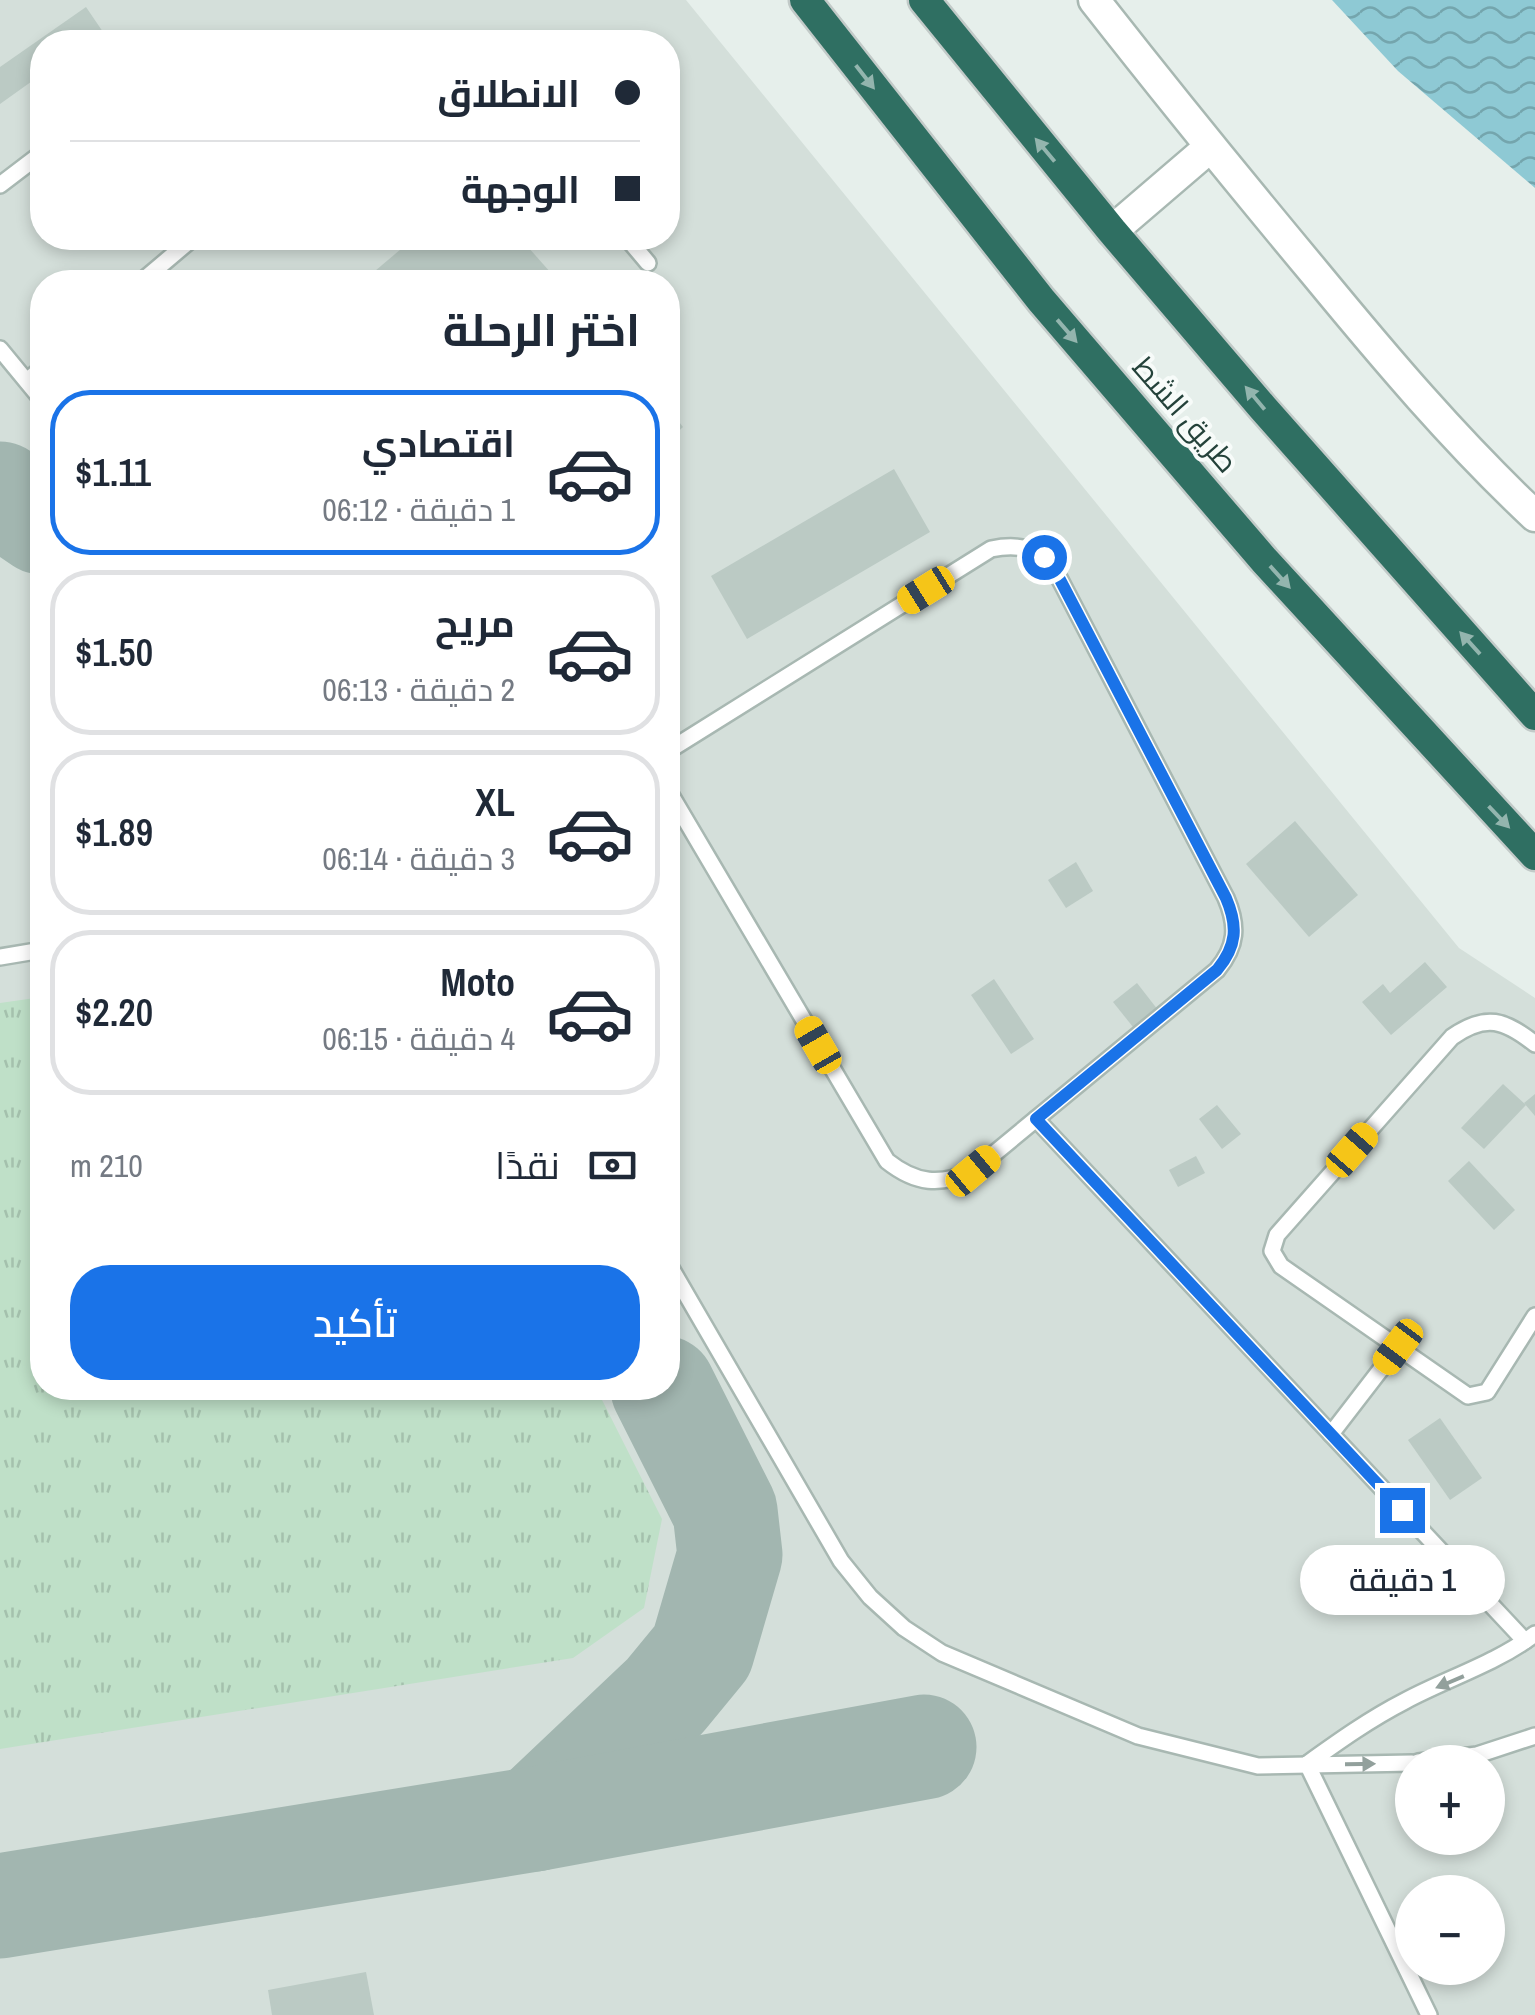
<!DOCTYPE html>
<html lang="ar">
<meta charset="utf-8">
<style>
body{margin:0;font-family:"Archivo Narrow",Cairo,sans-serif;background:#f2f2f3;color:#1f2937;direction:rtl;height:100vh;display:flex;flex-direction:column;font-size:38px;white-space:nowrap}
*{box-sizing:border-box;margin:0}
p{font-size:32px;color:#747a83}
.icon{flex:none;width:55px;height:55px;fill:none;stroke:currentColor;stroke-width:2;stroke-linecap:round;stroke-linejoin:round}
.map{position:relative;flex:1;overflow:hidden;direction:ltr}
.side{position:absolute;left:30px;top:270px;width:650px;height:1130px;display:flex;flex-direction:column;background:#fff;border-radius:40px;box-shadow:0 5px 15px #0003;direction:rtl}
.side>*{flex:none}
.guide{position:absolute;left:30px;top:30px;width:650px;height:220px;border-radius:40px;box-shadow:0 5px 15px #0003;direction:rtl;display:grid;align-content:center;height:220px;padding:0 40px;background:#fff}
.fabs{position:absolute;left:1395px;top:1745px;display:grid;gap:20px}
.fabs a{display:grid;place-items:center;width:110px;height:110px;border-radius:50%;background:#fff;box-shadow:0 5px 15px #0003;font-size:50px}
.end{position:absolute;width:45px;height:45px;margin:-22px;border:12px solid #1a73e8;background:#fff;box-shadow:0 0 0 5px #fff}
.from{border-radius:50%}
.bubble{position:absolute;height:70px;border-radius:35px;background:#fff;box-shadow:0 5px 15px #0003;font-size:32px;font-weight:600;line-height:70px;text-align:center;direction:rtl}
.car{position:absolute;width:30px;height:60px;margin:-30px -15px;border-radius:12px;box-shadow:0 0 8px 2px #0007;background:linear-gradient(#f5c518 24%,#345 0 40%,#f5c518 0 76%,#345 0 86%,#f5c518 0)}
.guide b{display:flex;align-items:center;gap:35px;height:95px;font-size:38px}
.guide b+b{border-top:2px solid #e0e1e3}
.guide i{width:25px;height:25px;background:#1f2937}
ul{padding:0;list-style:none}
li{display:flex;align-items:center;gap:30px;height:165px;margin:0 20px 15px;padding:0 20px;border:5px solid #e0e1e3;border-radius:40px}
li div{flex:1}
li b{display:block;font-size:38px}
li em{font-style:normal;font-weight:600}
li.on{border-color:#1a73e8}
li>.icon{width:90px;height:90px;stroke-width:1.5}
h2{padding:0 40px;font-size:45px;line-height:120px}
.pay{display:flex;align-items:center;gap:25px;height:110px;padding:0 40px;font-size:38px}
.pay p{margin-inline-start:auto}
.button{display:flex;gap:20px;margin-top:auto;padding:20px 40px}
.button a{flex:1;height:115px;border-radius:40px;background:#1a73e8;color:#fff;font-size:40px;font-weight:600;line-height:115px;text-align:center}
.map>svg:first-child{display:block}
</style>
<div class="map">
<svg width="1535" height="2015" viewBox="0 0 1535 2015">
<defs>
<pattern id="grass-tufts" width="24" height="20" patternUnits="userSpaceOnUse" patternTransform="scale(2.5)"><rect width="24" height="20" fill="#bfe0c8"/><path d="M3 7l-1-3M5 7V3M7 7l1-3M15 17l-1-3M17 17v-4M19 17l1-3" fill="none" stroke="#a4c1ad"/></pattern>
<pattern id="water-waves" width="16" height="10" patternUnits="userSpaceOnUse" patternTransform="scale(2.5)"><rect width="16" height="10" fill="#8ec9d4"/><path d="M0 5q4-4 8 0t8 0" fill="none" stroke="#74a5ad"/></pattern>
</defs>
<rect width="100%" height="100%" fill="#e6efeb"/>
<path fill="#d4dfda" fill-rule="evenodd" d="M0 0H686L1459 948 1535 998V2015H0ZM42 42H668V238H42ZM42 282H668V1388H42ZM1412 1762H1488V1838H1412ZM1412 1892H1488V1968H1412Z"/>
<path fill="url(#grass-tufts)" d="M42 997V1388H596L662 1519 644 1608 573 1658 0 1749V1003Z"/>
<path fill="url(#water-waves)" d="M1332 0H1535V188L1398 71Z"/>
<g fill="none" stroke-linecap="round" stroke-linejoin="round">
<g stroke="#a2b6b0" stroke-width="105">
<path d="M0 494 42 522"/>
<path d="M535 1819 665 1696 702 1651 730 1555 725 1511 663 1388"/>
<path d="M0 1906 535 1819 924 1747"/>
</g>
</g>
<g fill="#bbcac4">
<path d="M86 7 103 32 88 42H42V74L0 104V67Z"/>
<path d="M414 238H520L559 282H362Z"/>
<path d="M668 408 683 427 668 441Z"/>
<path d="M894 469 930 532 747 639 711 576Z"/>
<path d="M1295 821 1358 895 1309 937 1246 864Z"/>
<path d="M1076 862 1093 891 1066 908 1048 880Z"/>
<path d="M1425 962 1447 987 1391 1035 1362 1002 1383 984 1390 993Z"/>
<path d="M994 979 1034 1039 1011 1054 971 995Z"/>
<path d="M1137 983 1165 1019 1141 1037 1113 1002Z"/>
<path d="M1503 1084 1526 1105 1484 1149 1461 1128Z"/>
<path d="M1535 1094V1116L1524 1103Z"/>
<path d="M1217 1105 1241 1134 1222 1149 1199 1119Z"/>
<path d="M1196 1156 1205 1173 1178 1187 1169 1170Z"/>
<path d="M1469 1161 1515 1210 1494 1230 1448 1181Z"/>
<path d="M1440 1418 1482 1478 1450 1500 1408 1440Z"/>
<path d="M366 1972 374 2015H272L268 1990Z"/>
</g>
<g fill="none" stroke-linecap="round" stroke-linejoin="round">
<defs>
<g id="lane">
<path d="M436 42H438"/>
<path d="M0 185 42 153"/>
<path d="M627 238 648 263"/>
<path d="M141 282 193 238"/>
<path d="M0 349 42 400"/>
<path d="M27 381 42 368"/>
<path d="M668 751 991 549C1020 543 1037 548 1056 572L1226 898C1238 926 1237 946 1217 970L973 1171C940 1186 916 1184 887 1161L668 790"/>
<path d="M0 957 42 950"/>
<path d="M1535 1044C1505 1020 1486 1013 1452 1037L1277 1235 1272 1251 1281 1266 1468 1396 1487 1392 1535 1316"/>
<path d="M1036 1119 1525 1641"/>
<path d="M668 1263 841 1561 870 1597 904 1628 942 1653 1138 1736 1258 1766 1412 1763"/>
<path d="M1331 1434 1398 1347"/>
<path d="M1418 1762 1477 1755 1535 1736"/>
<path d="M1307 1764 1429 2015"/>
<path d="M1307 1764C1339 1741 1370 1719 1405 1701 1448 1678 1495 1664 1535 1634"/>
</g>
<g id="street">
<path d="M1094 0C1166 92 1240 183 1315 273 1385 358 1455 441 1535 516"/>
<path d="M1112 231 1210 147"/>
</g>
<g id="highway">
<path d="M805 0 1041 300 1264 560 1535 855"/>
<path d="M924 0 1112 231 1263 408 1535 715"/>
</g>
</defs>
<use href="#lane" stroke="#a8b8b2" stroke-width="20"/>
<use href="#street" stroke="#a8b8b2" stroke-width="35"/>
<use href="#highway" stroke="#c2cac8" stroke-width="35"/>
<use href="#lane" stroke="#fff" stroke-width="15"/>
<use href="#street" stroke="#fff" stroke-width="30"/>
<use href="#highway" stroke="#2f6f62" stroke-width="30"/>
</g>
<defs><path id="oneway-solid" d="M-6-.8H1V-3.2L6.5 0L1 3.2V.8H-6Z" transform="scale(2.5)"/></defs>
<g fill="#93b5ae">
<use href="#oneway-solid" transform="translate(865 77) rotate(52)"/>
<use href="#oneway-solid" transform="translate(1045 150) rotate(-130)"/>
<use href="#oneway-solid" transform="translate(1067 331) rotate(49)"/>
<use href="#oneway-solid" transform="translate(1255 398) rotate(-130)"/>
<use href="#oneway-solid" transform="translate(1280 577) rotate(48)"/>
<use href="#oneway-solid" transform="translate(1470 643) rotate(-132)"/>
<use href="#oneway-solid" transform="translate(1499 817) rotate(46)"/>
</g>
<g fill="#92a09c">
<use href="#oneway-solid" transform="translate(1450 1682) rotate(157)"/>
<use href="#oneway-solid" transform="translate(1360 1764) rotate(-1)"/>
</g>
<g fill="none" stroke-linecap="round" stroke-linejoin="round">
<path stroke="#1a73e8" stroke-width="12" d="M1044 557 1056 572 1226 898C1238 926 1237 946 1217 970L1036 1119 1402 1510"/>
</g>
<g text-anchor="middle" stroke-width="8" stroke-linejoin="round" paint-order="stroke">
<g font-size="30" fill="#24423a" stroke="#f7fbf9">
<text transform="translate(1185 415) rotate(49)" y="10">طريق الشط</text>
</g>
</g>
</svg>
<div class="fabs">
<a>+</a>
<a>−</a>
</div>
<i class="end from" style="left:1044px;top:557px"></i>
<i class="end" style="left:1402px;top:1510px"></i>
<div class="bubble" style="left:1300px;top:1545px;width:205px">1 دقيقة</div>
<i class="car" style="left:926px;top:590px;rotate:238deg"></i>
<i class="car" style="left:818px;top:1045px;rotate:330deg"></i>
<i class="car" style="left:1352px;top:1150px;rotate:41deg"></i>
<i class="car" style="left:973px;top:1171px;rotate:50deg"></i>
<i class="car" style="left:1398px;top:1347px;rotate:217deg"></i>
<div class="guide">
<b><i class="from"></i>الانطلاق</b>
<b><i></i>الوجهة</b>
</div>
<section class="side">
<h2>اختر الرحلة</h2>
<ul>
<li class="on"><svg class="icon" aria-label="car" viewBox="0 0 24 24"><path d="M5 17H2v-5l4-1 3-4h7l3 4 3 1v5h-3M9 17h6M6 11h13"/><circle cx="7" cy="17" r="2"/><circle cx="17" cy="17" r="2"/></svg><div><b>اقتصادي</b><p>1 دقيقة · 06:12</p></div><em>$1.11</em></li>
<li><svg class="icon" aria-label="car" viewBox="0 0 24 24"><path d="M5 17H2v-5l4-1 3-4h7l3 4 3 1v5h-3M9 17h6M6 11h13"/><circle cx="7" cy="17" r="2"/><circle cx="17" cy="17" r="2"/></svg><div><b>مريح</b><p>2 دقيقة · 06:13</p></div><em>$1.50</em></li>
<li><svg class="icon" aria-label="car" viewBox="0 0 24 24"><path d="M5 17H2v-5l4-1 3-4h7l3 4 3 1v5h-3M9 17h6M6 11h13"/><circle cx="7" cy="17" r="2"/><circle cx="17" cy="17" r="2"/></svg><div><b>XL</b><p>3 دقيقة · 06:14</p></div><em>$1.89</em></li>
<li><svg class="icon" aria-label="car" viewBox="0 0 24 24"><path d="M5 17H2v-5l4-1 3-4h7l3 4 3 1v5h-3M9 17h6M6 11h13"/><circle cx="7" cy="17" r="2"/><circle cx="17" cy="17" r="2"/></svg><div><b>Moto</b><p>4 دقيقة · 06:15</p></div><em>$2.20</em></li>
</ul>
<div class="pay"><svg class="icon" aria-label="cash" viewBox="0 0 24 24"><path d="M3 7h18v10H3z"/><circle cx="12" cy="12" r="2"/></svg>نقدًا<p>210 m</p></div>
<div class="button"><a>تأكيد</a></div>
</section>
</div>
